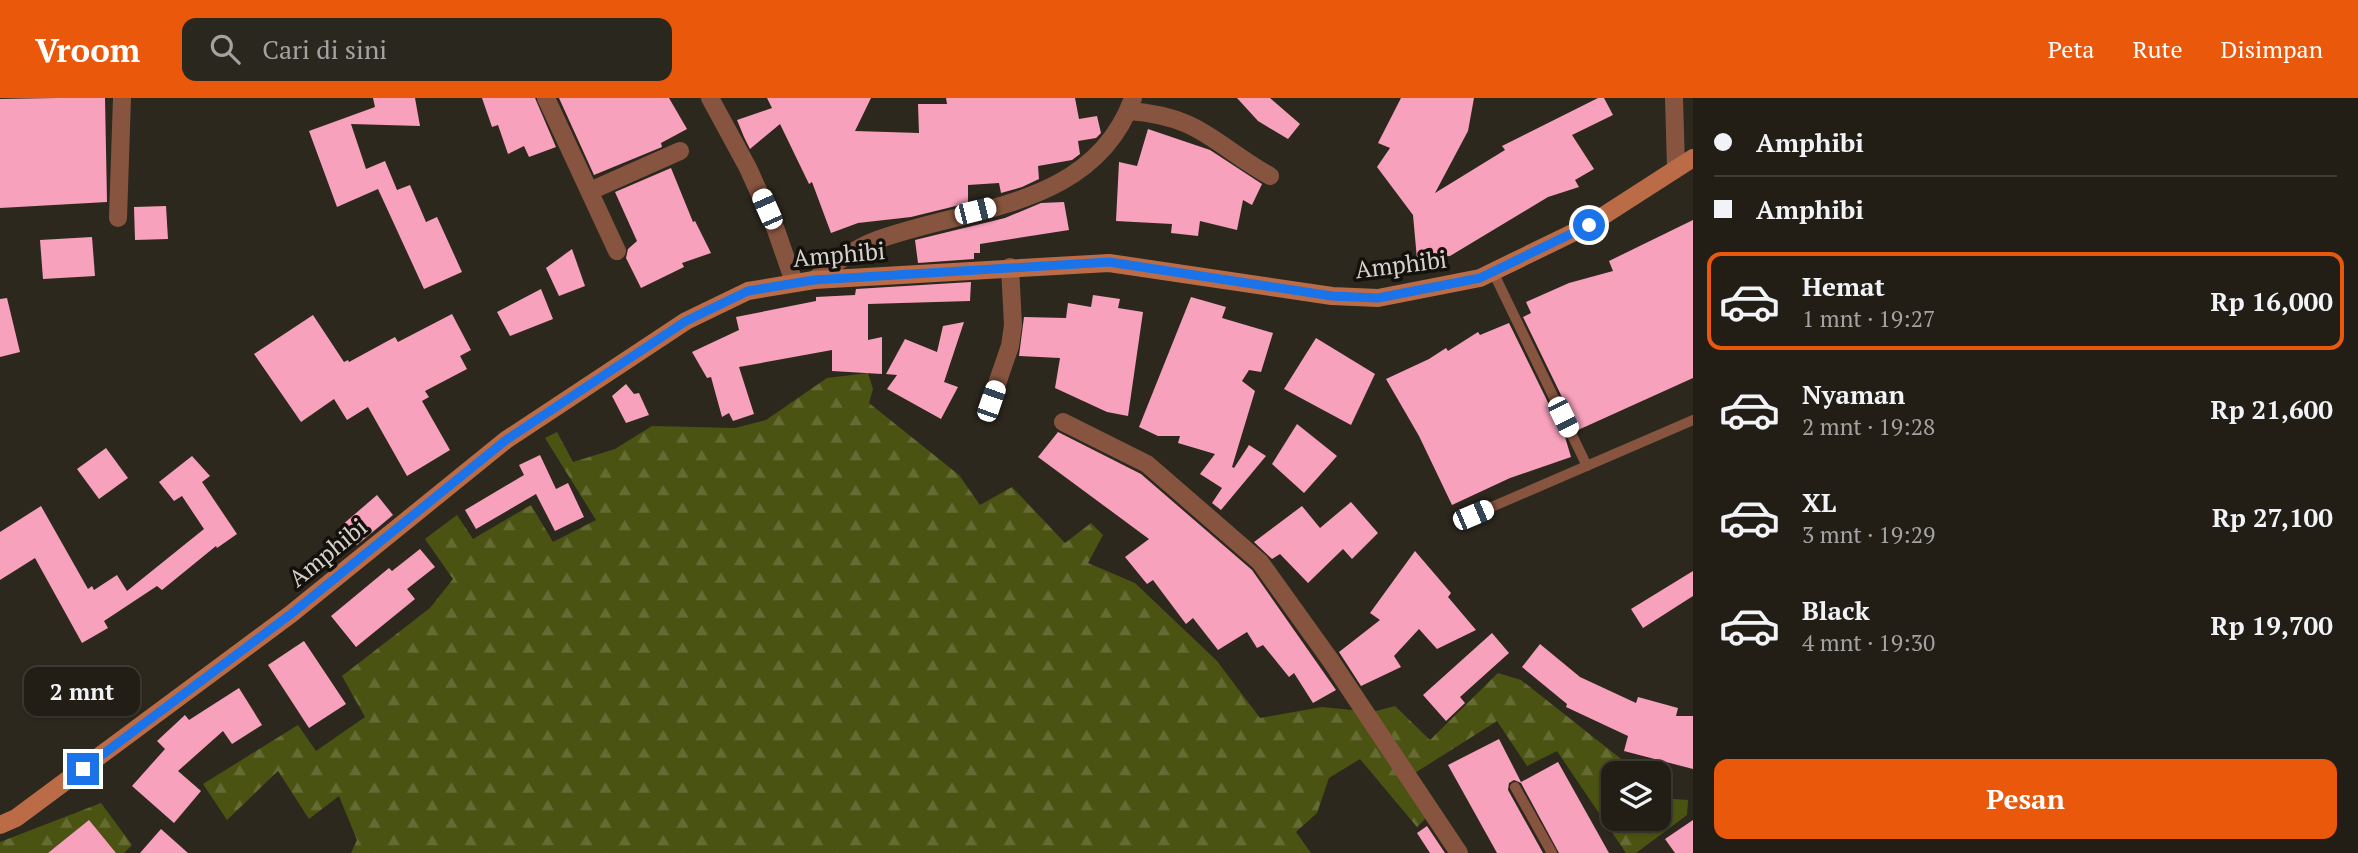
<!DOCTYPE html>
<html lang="id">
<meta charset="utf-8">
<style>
body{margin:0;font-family:"PT Serif",serif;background:#2a271f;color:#f1f3f6;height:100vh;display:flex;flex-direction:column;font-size:26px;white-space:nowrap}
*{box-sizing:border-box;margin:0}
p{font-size:23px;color:#a2a2a1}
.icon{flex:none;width:38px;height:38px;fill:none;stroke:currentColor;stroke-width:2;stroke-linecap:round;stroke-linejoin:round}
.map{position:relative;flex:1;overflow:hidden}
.details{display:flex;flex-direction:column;background:#221e16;width:665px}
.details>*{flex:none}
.guide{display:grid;align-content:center;height:154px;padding:0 21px;background:#221e16}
.fabs{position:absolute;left:1601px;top:663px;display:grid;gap:14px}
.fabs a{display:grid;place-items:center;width:70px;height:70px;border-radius:14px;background:#221e16;box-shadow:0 2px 5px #0004,0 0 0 2px #3f3c35;font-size:35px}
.end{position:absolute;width:32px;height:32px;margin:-16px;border:9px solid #1a73e8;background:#fff;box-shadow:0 0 0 4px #fff}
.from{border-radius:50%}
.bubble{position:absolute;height:49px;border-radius:14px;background:#221e16;box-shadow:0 2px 5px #0004,0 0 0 2px #3f3c35;font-size:23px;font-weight:600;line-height:49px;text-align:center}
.car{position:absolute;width:21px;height:42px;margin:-21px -10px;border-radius:9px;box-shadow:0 0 5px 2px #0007;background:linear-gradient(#fff 24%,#345 0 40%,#fff 0 76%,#345 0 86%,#fff 0)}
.guide b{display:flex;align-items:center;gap:24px;height:66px;font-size:26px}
.guide b+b{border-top:2px solid #3f3c35}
.guide i{width:18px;height:18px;background:#f1f3f6}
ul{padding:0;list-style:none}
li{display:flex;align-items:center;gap:21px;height:98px;margin:0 14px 10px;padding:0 7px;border:4px solid transparent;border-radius:14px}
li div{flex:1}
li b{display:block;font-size:26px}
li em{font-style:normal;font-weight:600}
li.selected{border-color:#ea580c}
li>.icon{width:63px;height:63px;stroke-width:1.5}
.button{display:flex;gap:14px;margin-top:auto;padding:14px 21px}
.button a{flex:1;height:80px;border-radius:14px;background:#ea580c;color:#fff;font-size:28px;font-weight:600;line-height:80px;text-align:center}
header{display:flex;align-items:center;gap:42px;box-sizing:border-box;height:98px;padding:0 35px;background:#ea580c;color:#fff}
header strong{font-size:33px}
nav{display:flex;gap:38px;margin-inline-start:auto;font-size:24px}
.search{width:490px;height:63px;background:#2a271f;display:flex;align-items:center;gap:18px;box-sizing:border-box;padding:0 24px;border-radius:14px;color:#a2a2a1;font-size:26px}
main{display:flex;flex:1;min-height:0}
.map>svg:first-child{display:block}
</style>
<header>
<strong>Vroom</strong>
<div class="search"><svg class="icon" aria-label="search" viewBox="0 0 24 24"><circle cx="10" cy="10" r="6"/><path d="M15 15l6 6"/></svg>Cari di sini</div>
<nav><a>Peta</a><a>Rute</a><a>Disimpan</a></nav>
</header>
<main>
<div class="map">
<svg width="1693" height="755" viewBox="0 0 1693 755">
<defs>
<pattern id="forest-firs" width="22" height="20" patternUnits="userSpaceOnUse" patternTransform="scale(1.75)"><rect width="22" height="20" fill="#4b5312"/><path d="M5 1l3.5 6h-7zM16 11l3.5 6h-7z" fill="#646b33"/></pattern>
</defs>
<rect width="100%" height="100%" fill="#2d281e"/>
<g fill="url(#forest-firs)">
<path d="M868 275 873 291 869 305 959 377 980 407 1012 389 1065 445 1091 425 1103 437 1088 465 1135 485 1217 563 1260 620 1322 609 1372 614 1395 608 1430 642 1498 575 1521 582 1635 672 1636 675 1614 676V721H1659V700L1688 702 1687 717 1636 755H1626L1557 653 1527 668 1497 623 1407 680 1429 717 1417 729 1360 661 1329 680 1317 715 1296 734 1311 755H351L357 742 339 698 309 721 278 673 227 722 203 686 298 627 316 653 365 619 342 578 430 510 453 481 425 441 457 417 473 441 531 407 553 444 596 422 545 340 557 334 573 364 615 351 652 328 735 330 766 322 827 280Z"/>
<path d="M101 705 132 747 124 755H0V744Z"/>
</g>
<g fill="#f7a1bc">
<path d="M57 0H105L107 104 0 110V1Z"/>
<path d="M373 0H415L420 28 351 26 366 71 385 63 397 92 410 87 426 124 437 119 462 174 424 191 378 91 337 109 309 33 375 9Z"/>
<path d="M482 0H535L556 49 529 59 524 48 508 56 498 27 492 29Z"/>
<path d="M559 0H669L687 31 661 45 662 49 594 77Z"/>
<path d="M767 0H871L855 33 919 35 918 6H947L946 0H1075L1079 21 1097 18 1101 35 1096 40 1078 43 1080 56 1072 62 1038 68 1039 81 1022 89 1001 95 999 85 968 87V105L911 119 858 125 831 135 812 84 809 86 780 26 750 51 744 39 737 22 772 10Z"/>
<path d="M1237 0H1270L1300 26 1288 41 1258 23Z"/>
<path d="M1401 0H1474L1468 33 1435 95 1505 52 1502 48 1598 0H1604L1613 17 1572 37 1594 71 1575 82 1579 89 1548 99 1450 158 1417 161 1413 117 1377 69 1390 50 1378 45Z"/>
<path d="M1148 31 1210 52 1262 86 1252 107 1243 102 1237 132 1200 123 1198 138 1171 135 1172 126 1116 123 1119 64 1137 68Z"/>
<path d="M671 70 693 124 695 123 711 155 682 165 684 169 641 190 626 160 628 151 637 143 615 94Z"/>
<path d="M1064 104 1069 132 980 146V155H974V161L918 165 915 142 1005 120 1041 105Z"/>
<path d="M166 108 168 141 135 142 134 109Z"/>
<path d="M1693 122V280L1578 332 1523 219 1531 215 1526 204 1569 185 1613 173 1609 163Z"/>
<path d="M92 139 95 178 43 181 40 142Z"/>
<path d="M572 151 585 188 559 198 546 170Z"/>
<path d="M971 184 970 203 868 206V242L882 239V276L832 273V252L739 269 754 316 733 323 729 315 722 319 711 279 707 280 692 254 739 232 736 219 816 203V199L855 197 856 191Z"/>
<path d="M541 191 553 221 510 238 497 214Z"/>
<path d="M1093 197 1120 201 1118 210 1143 214 1128 318 1107 314 1055 290 1060 260 1019 258 1024 219 1066 220 1068 205 1091 209Z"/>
<path d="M1191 199 1226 209 1222 220 1273 235 1261 274 1249 272 1242 283 1255 293 1232 369 1234 370 1249 347 1266 358 1221 412 1212 405 1222 390 1200 376 1215 356 1178 345 1180 338H1158L1139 329Z"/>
<path d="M7 200 20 254 0 259V201Z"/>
<path d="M452 216 471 252 460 258 467 271 425 293 429 299 422 303 450 352 407 378 368 309 347 322 334 301 301 324 254 256 313 217 344 264 348 262 349 264 395 239 398 244Z"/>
<path d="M964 224 944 284 958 289 941 321 887 291 897 277 886 276 905 241 937 254 943 228Z"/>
<path d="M1509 225 1565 339 1571 359 1510 380 1452 407 1419 338 1386 281 1429 261 1446 250 1448 253 1478 234 1480 237Z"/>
<path d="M1316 240 1375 276 1351 327 1284 291Z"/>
<path d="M626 286 634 296 639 295 649 317 626 325 612 298Z"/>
<path d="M1297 326 1337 358 1304 395 1272 366Z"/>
<path d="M1058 334 1141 376 1252 472 1336 592 1313 605 1294 575 1289 579 1263 547 1257 550 1247 534 1218 552 1193 520 1186 526 1153 482 1147 486 1125 459 1149 441 1038 359Z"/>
<path d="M106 350 128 380 99 401 77 371Z"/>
<path d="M540 357 556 391 568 385 584 419 555 433 536 396 476 431 465 412 524 377 519 367Z"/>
<path d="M192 358 210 378 202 384 237 436 217 450 216 448 162 492 157 488 104 523 108 530 82 545 35 460 0 482V434L41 408 88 491 92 488 94 492 117 477 127 493 204 431 182 398 174 403 159 384Z"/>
<path d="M377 397 393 417 357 447 341 428Z"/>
<path d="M1351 404 1378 435 1352 461 1343 451 1308 485 1280 456 1272 461 1254 444 1302 408 1320 430Z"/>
<path d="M420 451 435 469 407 491 415 501 356 549 331 518 389 470 392 473Z"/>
<path d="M1415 453 1451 495 1448 499 1476 532 1437 551 1419 531 1394 558 1401 569 1361 588 1339 554 1380 522 1370 515Z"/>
<path d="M1693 473V498L1643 530 1631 511Z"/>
<path d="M1492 535 1509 555 1460 599 1465 605 1446 623 1423 597Z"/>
<path d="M304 543 346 606 309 630 268 567Z"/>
<path d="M1540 546 1580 579 1636 605 1638 599 1678 610 1676 618H1693V671L1624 653 1628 638 1566 609 1567 606 1522 569Z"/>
<path d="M239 590 262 627 232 646 223 633 178 673 201 693 174 725 132 688 165 651 157 643 185 617 189 622Z"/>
<path d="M1499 641 1521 684 1558 664 1609 755H1559L1521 685 1514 682 1509 685 1508 692 1543 755H1497L1448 667Z"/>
<path d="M89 722 116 755H48Z"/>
<path d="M1693 722V755H1675L1665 741Z"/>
<path d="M1427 728 1445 755H1430L1417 735Z"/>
<path d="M161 731 188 755H140Z"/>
</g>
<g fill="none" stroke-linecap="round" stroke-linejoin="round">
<g stroke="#87553f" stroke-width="10">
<path d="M1493 174 1587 368"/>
<path d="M1473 417 1693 322"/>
<path d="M1515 689 1552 755"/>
</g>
<g stroke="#87553f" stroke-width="18">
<path d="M546 0 617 153"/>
<path d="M710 0 748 70 776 132 794 184"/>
<path d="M1674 0 1676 69"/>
<path d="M1128 13C1201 18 1213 46 1270 78"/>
<path d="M590 93 680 53"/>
<path d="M118 120 122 0"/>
<path d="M814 182C834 166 853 151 877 142 971 108 1094 110 1133 0"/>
<path d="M991 303 1010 248 1013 227 1010 169"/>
<path d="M1063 324 1147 366 1260 464 1331 563 1459 755"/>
</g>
<path stroke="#bb6c47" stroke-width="18" d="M0 727 16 720 291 516 506 342 686 223 748 193 814 182 1109 165 1332 198 1378 200 1480 180 1589 127 1693 60"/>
</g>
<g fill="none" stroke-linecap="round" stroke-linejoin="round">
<path stroke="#1a73e8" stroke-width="9" d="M83 671 291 516 506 342 686 223 748 193 814 182 1109 164 1332 198 1378 200 1480 180 1589 127"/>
</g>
<g text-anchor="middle" stroke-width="7" stroke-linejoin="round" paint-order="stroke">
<g font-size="24" fill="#d4d1cb" stroke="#14110d">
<text transform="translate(839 157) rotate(-5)" y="8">Amphibi</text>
<text transform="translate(1401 167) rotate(-7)" y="8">Amphibi</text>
<text transform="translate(328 455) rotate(-39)" y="8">Amphibi</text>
</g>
</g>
</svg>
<div class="fabs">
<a><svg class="icon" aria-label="layers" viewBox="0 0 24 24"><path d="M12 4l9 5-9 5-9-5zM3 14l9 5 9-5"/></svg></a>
</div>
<i class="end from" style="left:1589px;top:127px"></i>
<i class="end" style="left:83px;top:671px"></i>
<div class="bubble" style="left:24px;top:569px;width:116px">2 mnt</div>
<i class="car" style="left:767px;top:111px;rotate:336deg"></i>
<i class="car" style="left:975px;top:113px;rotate:76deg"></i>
<i class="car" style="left:991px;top:303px;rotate:19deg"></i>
<i class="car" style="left:1563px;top:319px;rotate:154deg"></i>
<i class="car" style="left:1473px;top:417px;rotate:67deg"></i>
</div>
<section class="details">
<div class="guide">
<b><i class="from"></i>Amphibi</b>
<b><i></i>Amphibi</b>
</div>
<ul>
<li class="selected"><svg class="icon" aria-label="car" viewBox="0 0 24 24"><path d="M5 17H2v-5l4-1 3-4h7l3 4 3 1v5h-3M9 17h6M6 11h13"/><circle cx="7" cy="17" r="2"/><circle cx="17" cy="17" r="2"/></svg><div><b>Hemat</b><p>1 mnt · 19:27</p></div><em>Rp 16,000</em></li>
<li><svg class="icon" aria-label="car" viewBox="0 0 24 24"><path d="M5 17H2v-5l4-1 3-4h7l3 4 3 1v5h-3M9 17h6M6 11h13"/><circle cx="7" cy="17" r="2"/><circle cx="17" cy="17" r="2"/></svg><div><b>Nyaman</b><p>2 mnt · 19:28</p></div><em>Rp 21,600</em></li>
<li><svg class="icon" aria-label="car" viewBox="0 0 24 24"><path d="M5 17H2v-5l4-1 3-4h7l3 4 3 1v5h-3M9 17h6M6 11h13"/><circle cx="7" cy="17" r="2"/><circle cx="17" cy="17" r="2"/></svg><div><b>XL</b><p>3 mnt · 19:29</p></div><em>Rp 27,100</em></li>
<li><svg class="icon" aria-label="car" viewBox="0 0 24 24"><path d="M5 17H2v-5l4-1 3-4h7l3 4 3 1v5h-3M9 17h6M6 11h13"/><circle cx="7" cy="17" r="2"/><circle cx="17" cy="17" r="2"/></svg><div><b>Black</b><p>4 mnt · 19:30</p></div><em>Rp 19,700</em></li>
</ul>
<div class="button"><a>Pesan</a></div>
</section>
</main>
